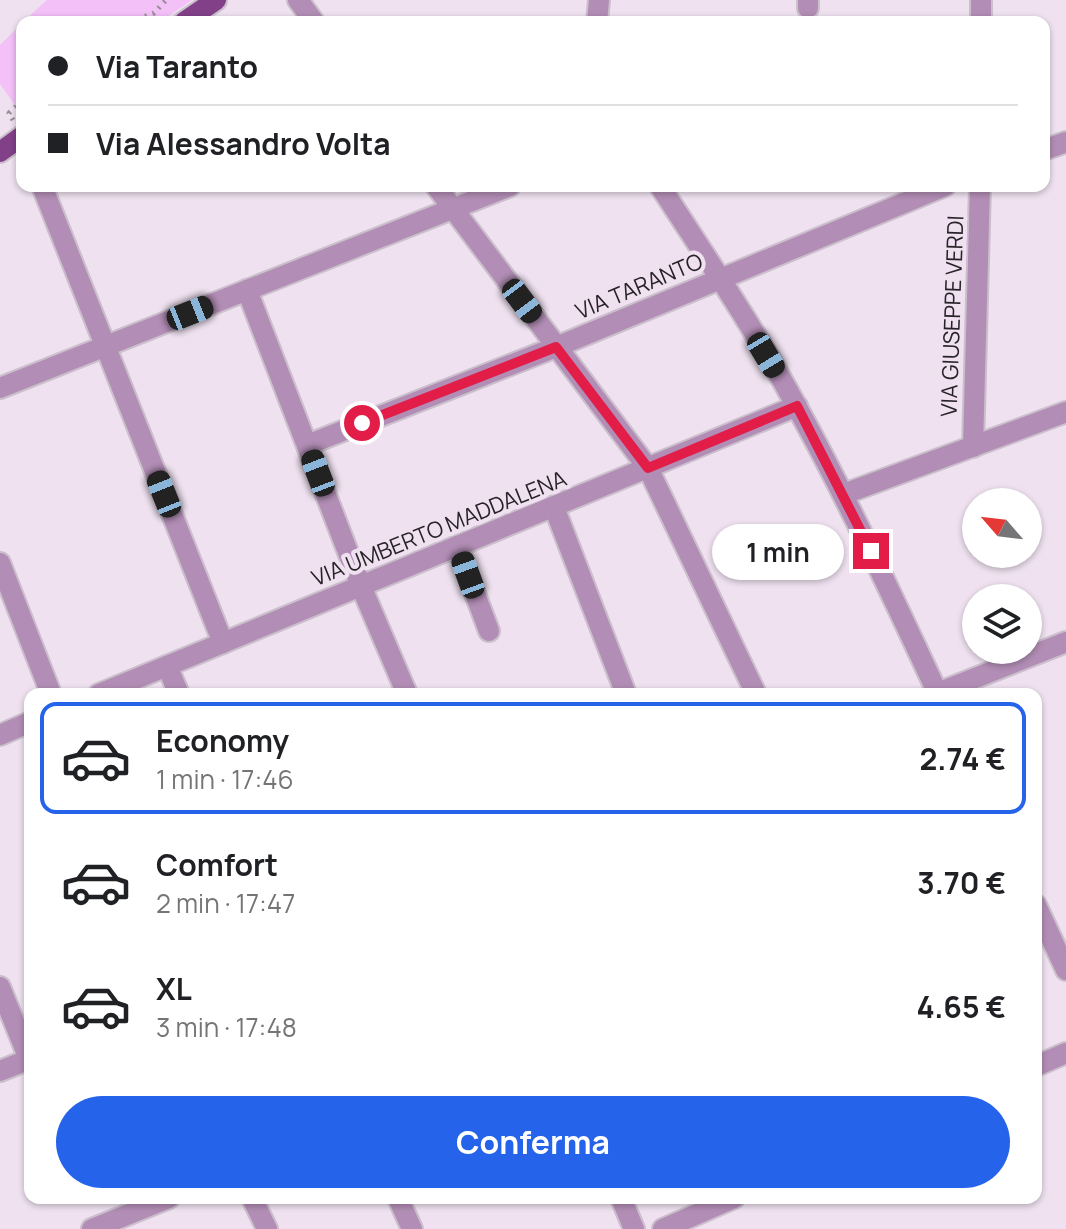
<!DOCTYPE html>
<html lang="it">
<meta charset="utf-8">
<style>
body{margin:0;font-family:Manrope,sans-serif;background:#f2f2f2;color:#202124;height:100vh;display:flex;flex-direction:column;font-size:30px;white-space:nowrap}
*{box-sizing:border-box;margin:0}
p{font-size:26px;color:#757577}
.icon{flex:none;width:44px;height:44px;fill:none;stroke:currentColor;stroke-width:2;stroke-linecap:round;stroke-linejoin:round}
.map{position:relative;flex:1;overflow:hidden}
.drawer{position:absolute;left:24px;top:688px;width:1018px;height:516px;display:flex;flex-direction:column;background:#fff;border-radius:16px;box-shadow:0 2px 6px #0004}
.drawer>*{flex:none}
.hud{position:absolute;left:16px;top:16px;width:1034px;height:176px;border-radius:16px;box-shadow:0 2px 6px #0004;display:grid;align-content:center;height:176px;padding:0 32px;background:#fff}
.needle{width:52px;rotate:298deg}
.tools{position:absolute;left:962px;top:488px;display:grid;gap:16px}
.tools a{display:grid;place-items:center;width:80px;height:80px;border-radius:50%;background:#fff;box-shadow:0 2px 6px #0004;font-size:40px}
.end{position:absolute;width:36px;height:36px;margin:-18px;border:10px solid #e11d48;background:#fff;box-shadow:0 0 0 4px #fff}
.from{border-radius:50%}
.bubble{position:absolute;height:56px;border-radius:28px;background:#fff;box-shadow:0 2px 6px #0004;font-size:26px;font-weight:700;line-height:56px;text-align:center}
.car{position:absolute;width:24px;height:48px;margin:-24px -12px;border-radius:10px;box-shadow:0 0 6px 2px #0007;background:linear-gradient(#222 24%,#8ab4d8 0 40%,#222 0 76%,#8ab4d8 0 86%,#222 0)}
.hud b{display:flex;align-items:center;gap:28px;height:76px;font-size:30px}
.hud b+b{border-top:2px solid #e0e0e0}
.hud i{width:20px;height:20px;background:#202124}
ul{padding:14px 0 0;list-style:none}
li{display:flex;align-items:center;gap:24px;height:112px;margin:0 16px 12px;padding:0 16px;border:4px solid transparent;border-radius:16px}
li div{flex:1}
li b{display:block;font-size:30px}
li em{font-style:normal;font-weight:700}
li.on{border-color:#2563eb}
li>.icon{width:72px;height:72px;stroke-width:1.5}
.cta{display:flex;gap:16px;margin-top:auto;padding:16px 32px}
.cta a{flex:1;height:92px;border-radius:48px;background:#2563eb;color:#fff;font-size:32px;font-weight:700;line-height:92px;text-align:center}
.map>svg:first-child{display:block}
</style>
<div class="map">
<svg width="1066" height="1229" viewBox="0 0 1066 1229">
<rect width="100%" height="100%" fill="#efe1f0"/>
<g fill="#f3c0f8">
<path d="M47 0H192L160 22H23Z"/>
<path d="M22 23V115L0 84V45Z"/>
</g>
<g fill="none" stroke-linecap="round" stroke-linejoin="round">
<defs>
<g id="minor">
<path d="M298 0 314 22"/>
<path d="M808 8V0"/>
<path d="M597 22 599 0"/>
<path d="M981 22V0"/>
<path d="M1044 150 1066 142"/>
<path d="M42 186 223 643"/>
<path d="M436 186 648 468 756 694"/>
<path d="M660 186C707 259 757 332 798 409 849 502 893 598 938 694"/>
<path d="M247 290 361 586 407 694"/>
<path d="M0 388 510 186"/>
<path d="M307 445 556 347 945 186"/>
<path d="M973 447 980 186"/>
<path d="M844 494 1066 412"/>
<path d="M554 507 626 694"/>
<path d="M457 546 489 631"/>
<path d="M0 563 51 694"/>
<path d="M167 666 179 694"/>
<path d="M99 694 797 406"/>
<path d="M935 694 1066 642"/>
<path d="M0 735 30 722"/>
<path d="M1036 905 1066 970"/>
<path d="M0 987 29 1059"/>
<path d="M1036 1066 1066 1053"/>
<path d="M0 1071 30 1059"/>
<path d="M252 1198 267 1229"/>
<path d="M398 1198 412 1229"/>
<path d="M621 1198 634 1229"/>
<path d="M92 1229 169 1198"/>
<path d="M663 1229 734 1198"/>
</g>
<g id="major">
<path d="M184 22 216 0"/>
<path d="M0 152 22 136"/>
</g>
</defs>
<use href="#minor" stroke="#cbbfcc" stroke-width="24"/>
<use href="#major" stroke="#cbbfcc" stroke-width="24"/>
<g stroke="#988e98" stroke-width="5" stroke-dasharray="2 6" stroke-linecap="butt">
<path d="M130 22 154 13 166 0"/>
<path d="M13 120 9 113 22 101"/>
</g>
<use href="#minor" stroke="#b28db5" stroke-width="20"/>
<use href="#major" stroke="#824089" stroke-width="20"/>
</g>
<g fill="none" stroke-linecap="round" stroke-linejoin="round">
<path stroke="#e11d48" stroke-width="10" d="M362 423 556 347 648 468 797 406 871 551"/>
</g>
<g text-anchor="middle" stroke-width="8" stroke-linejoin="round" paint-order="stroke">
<g font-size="22" fill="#282328" stroke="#efe1f0">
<text transform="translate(639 286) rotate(-23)" y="8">VIA TARANTO</text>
<text transform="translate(952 316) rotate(-88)" y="8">VIA GIUSEPPE VERDI</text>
<text transform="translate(439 528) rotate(-22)" y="8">VIA UMBERTO MADDALENA</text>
</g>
</g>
</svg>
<div class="tools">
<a><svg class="needle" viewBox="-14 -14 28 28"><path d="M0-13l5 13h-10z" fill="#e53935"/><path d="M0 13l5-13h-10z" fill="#757577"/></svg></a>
<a><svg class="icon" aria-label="layers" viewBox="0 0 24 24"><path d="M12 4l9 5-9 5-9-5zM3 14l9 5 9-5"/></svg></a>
</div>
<i class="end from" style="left:362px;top:423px"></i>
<i class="end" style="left:871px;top:551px"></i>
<div class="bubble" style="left:712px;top:524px;width:132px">1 min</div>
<i class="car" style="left:522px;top:301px;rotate:143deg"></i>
<i class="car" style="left:190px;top:313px;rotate:68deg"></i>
<i class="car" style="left:766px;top:355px;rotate:149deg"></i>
<i class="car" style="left:318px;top:473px;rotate:339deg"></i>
<i class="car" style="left:164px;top:494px;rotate:338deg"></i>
<i class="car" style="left:468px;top:575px;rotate:340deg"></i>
<div class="hud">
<b><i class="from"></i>Via Taranto</b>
<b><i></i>Via Alessandro Volta</b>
</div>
<section class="drawer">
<ul>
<li class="on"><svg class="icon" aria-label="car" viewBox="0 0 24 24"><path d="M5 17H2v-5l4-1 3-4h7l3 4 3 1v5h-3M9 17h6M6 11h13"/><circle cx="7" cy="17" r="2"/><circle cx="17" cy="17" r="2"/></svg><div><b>Economy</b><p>1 min · 17:46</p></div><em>2.74 €</em></li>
<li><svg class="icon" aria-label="car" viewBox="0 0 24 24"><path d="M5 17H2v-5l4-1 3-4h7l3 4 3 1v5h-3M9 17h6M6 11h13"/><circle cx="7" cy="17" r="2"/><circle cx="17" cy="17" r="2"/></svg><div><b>Comfort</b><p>2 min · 17:47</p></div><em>3.70 €</em></li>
<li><svg class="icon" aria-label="car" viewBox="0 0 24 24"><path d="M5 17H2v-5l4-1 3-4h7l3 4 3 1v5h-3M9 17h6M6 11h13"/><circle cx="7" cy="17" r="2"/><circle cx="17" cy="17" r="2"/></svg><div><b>XL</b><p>3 min · 17:48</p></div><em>4.65 €</em></li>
</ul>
<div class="cta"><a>Conferma</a></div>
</section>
</div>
